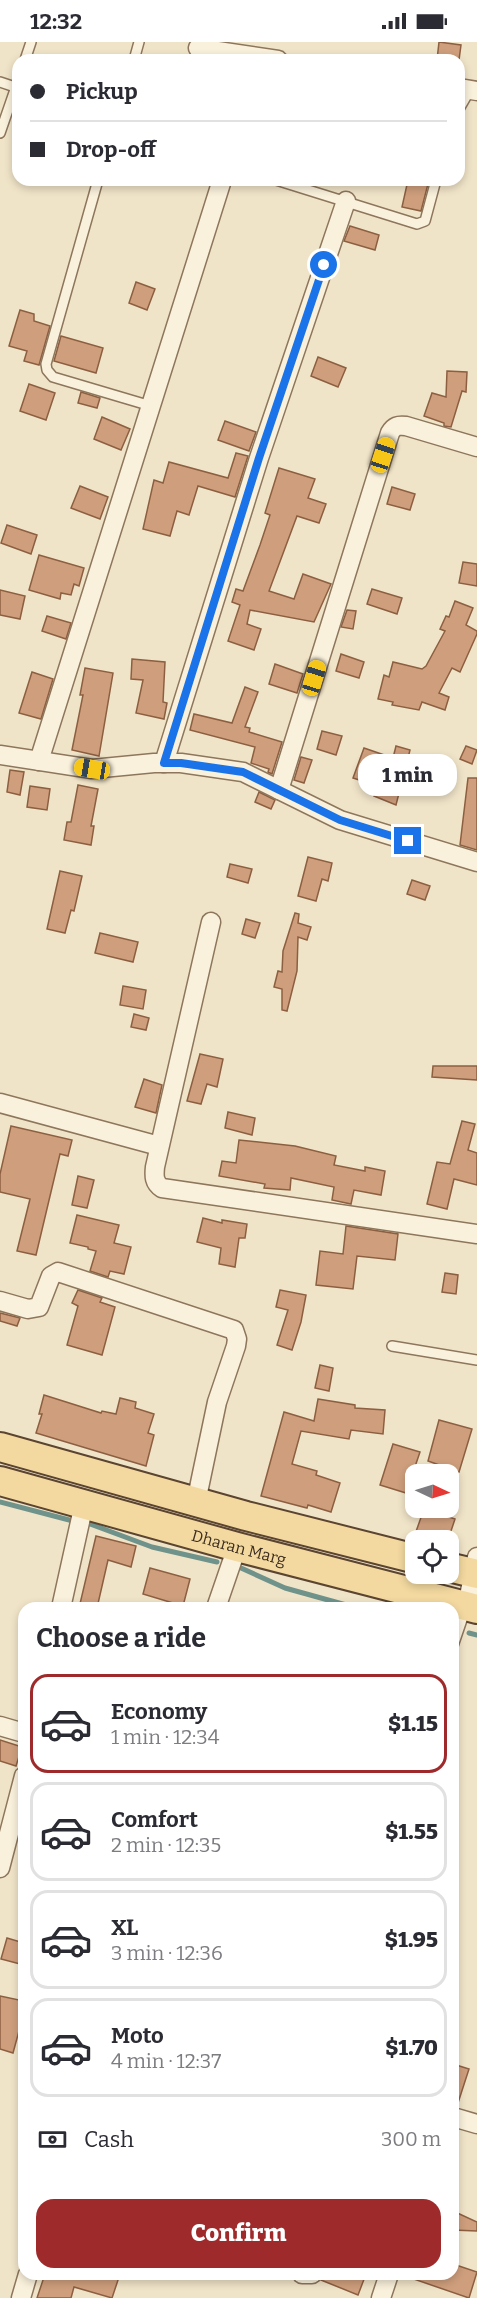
<!DOCTYPE html>
<meta charset="utf-8">
<style>
body{margin:0;font-family:Bitter,serif;background:#f7f7f7;color:#2b2b33;height:100vh;display:flex;flex-direction:column;font-size:22px;white-space:nowrap}
*{box-sizing:border-box;margin:0}
p{font-size:20px;color:#7c7c81}
.icon{flex:none;width:33px;height:33px;fill:none;stroke:currentColor;stroke-width:2;stroke-linecap:round;stroke-linejoin:round}
.map{position:relative;flex:1;overflow:hidden}
.panel{position:absolute;left:18px;top:1560px;width:441px;height:678px;display:flex;flex-direction:column;background:#fff;border-radius:18px;box-shadow:0 3px 9px #0003}
.panel>*{flex:none}
.top-card{position:absolute;left:12px;top:12px;width:453px;height:132px;border-radius:18px;box-shadow:0 3px 9px #0003;display:grid;align-content:center;height:132px;padding:0 18px;background:#fff}
.needle{width:39px;rotate:94deg}
.buttons{position:absolute;left:405px;top:1422px;display:grid;gap:12px}
.buttons a{display:grid;place-items:center;width:54px;height:54px;border-radius:12px;background:#fff;box-shadow:0 3px 9px #0003;font-size:30px}
.end{position:absolute;width:27px;height:27px;margin:-14px;border:8px solid #1a73e8;background:#fff;box-shadow:0 0 0 3px #fff}
.from{border-radius:50%}
.bubble{position:absolute;height:42px;border-radius:18px;background:#fff;box-shadow:0 3px 9px #0003;font-size:20px;font-weight:800;line-height:42px;text-align:center}
.car{position:absolute;width:18px;height:36px;margin:-18px -9px;border-radius:8px;box-shadow:0 0 4px 2px #0007;background:linear-gradient(#f5c518 24%,#345 0 40%,#f5c518 0 76%,#345 0 86%,#f5c518 0)}
.top-card b{display:flex;align-items:center;gap:21px;height:57px;font-size:22px}
.top-card b+b{border-top:2px solid #e1e1e2}
.top-card i{width:15px;height:15px;background:#2b2b33}
ul{padding:0;list-style:none}
li{display:flex;align-items:center;gap:18px;height:99px;margin:0 12px 9px;padding:0 6px;border:3px solid #e1e1e2;border-radius:18px}
li div{flex:1}
li b{display:block;font-size:22px}
li em{font-style:normal;font-weight:800}
li.active{border-color:#9e2a2b}
li>.icon{width:54px;height:54px;stroke-width:1.5}
h2{padding:0 18px;font-size:27px;line-height:72px}
.pay{display:flex;align-items:center;gap:15px;height:66px;padding:0 18px;font-size:22px}
.pay p{margin-inline-start:auto}
.cta{display:flex;gap:12px;margin-top:auto;padding:12px 18px}
.cta a{flex:1;height:69px;border-radius:18px;background:#9e2a2b;color:#fff;font-size:24px;font-weight:800;line-height:69px;text-align:center}
.status{display:flex;justify-content:space-between;align-items:center;height:42px;padding:0 30px;background:#fff;direction:ltr}
.status svg{height:16px;fill:currentColor}
.map>svg:first-child{display:block}
</style>
<div class="status"><b>12:32</b><svg viewBox="0 0 49 12"><path d="M0 12V9h3v3zM5 12V6h3v6zM10 12V3h3v9zM15 12V0h3v12zM26 1h20v11H26zM47 4h2v5h-2z"/></svg></div>
<div class="map">
<svg width="477" height="2256" viewBox="0 0 477 2256">
<rect width="100%" height="100%" fill="#f0e4c8"/>
<g fill="none" stroke-linecap="round" stroke-linejoin="round">
<g stroke="#6f938a" stroke-width="5">
<path d="M0 1460 73 1479"/>
<path d="M90 1482 152 1505 217 1520"/>
<path d="M241 1526 285 1546 357 1566"/>
<path d="M469 1591 477 1593"/>
</g>
</g>
<g fill="#cf9f7d" stroke="#8d5f41" stroke-width="1.5">
<path d="M439 0 461 3 459 18H437Z"/>
<path d="M408 138H429L421 169 402 165Z"/>
<path d="M350 184 379 193 375 208 344 199Z"/>
<path d="M136 240 155 247 147 268 129 261Z"/>
<path d="M20 268 34 272V279L50 284 39 323 24 319 27 309 9 304Z"/>
<path d="M61 294 103 306 96 331 54 319Z"/>
<path d="M318 315 346 326 338 345 311 334Z"/>
<path d="M447 329 467 330 466 350 462 349 451 385 444 384V381L424 374 432 351 446 355Z"/>
<path d="M29 342 55 351 46 378 20 369Z"/>
<path d="M81 350 100 356 97 366 78 361Z"/>
<path d="M102 375 130 387 121 408 94 397Z"/>
<path d="M225 379 256 390 249 409 218 398Z"/>
<path d="M236 411 248 414 235 455 198 444 189 473 177 469 170 494 143 487 154 438 163 441 169 420 228 436Z"/>
<path d="M279 426 315 437 308 456 326 462 319 481 297 474 269 549 294 557 303 532 331 542 314 580 250 568 247 582 261 587 254 608 228 599 240 563 232 560 236 547 243 549 260 503 270 473 265 471Z"/>
<path d="M80 444 108 455 100 477 71 466Z"/>
<path d="M392 445 415 452 410 468 387 462Z"/>
<path d="M7 483 37 493 31 512 1 501Z"/>
<path d="M39 513 84 526 79 544 74 542 71 553 61 551 60 557 29 548Z"/>
<path d="M463 520 477 522V544L459 541Z"/>
<path d="M372 547 402 556 397 572 367 562Z"/>
<path d="M0 548 25 554 20 577 0 573Z"/>
<path d="M455 559 473 566 466 583 477 589V592L460 630 452 626 439 651 449 655 445 668 422 660 419 668 392 663 393 660 378 657 384 633 389 635 393 620 422 627 426 624 445 589 440 587 446 574 449 575Z"/>
<path d="M347 568 356 569 353 587 341 585Z"/>
<path d="M47 574 71 581 66 597 42 589Z"/>
<path d="M341 612 364 620 359 636 336 629Z"/>
<path d="M132 617 165 620 163 660 167 661 164 677 136 671 143 638 131 637Z"/>
<path d="M275 622 303 632 297 651 269 642Z"/>
<path d="M85 626 113 631 99 714 72 708 83 653H80Z"/>
<path d="M32 630 53 637 41 677 19 671Z"/>
<path d="M245 645 258 650 245 685 250 686 249 690 282 700 272 732 268 730 269 727 251 721 255 705 190 688 194 672 232 681Z"/>
<path d="M322 689 342 694 336 713 317 707Z"/>
<path d="M396 704 410 708 396 763 374 754 378 744 353 736 364 706 393 716Z"/>
<path d="M466 704 477 708 472 722 460 717Z"/>
<path d="M301 715 312 718 304 741 294 738Z"/>
<path d="M10 728 24 730 20 753 7 750Z"/>
<path d="M468 736H477V808L460 803Z"/>
<path d="M78 743 98 747 91 784H94L91 803 64 798 67 780H71Z"/>
<path d="M30 744 50 747 47 768 27 765Z"/>
<path d="M259 750 275 758 271 767 255 760Z"/>
<path d="M308 815 332 821 328 839 322 837 316 859 298 854Z"/>
<path d="M230 822 252 827 248 841 227 835Z"/>
<path d="M60 829 82 834 74 869 71 868 65 891 47 887Z"/>
<path d="M412 838 430 844 425 858 407 852Z"/>
<path d="M295 871 299 872 298 881 311 885 307 898 298 895 297 929 287 969 282 968V947L274 945 278 929 282 930 283 909Z"/>
<path d="M246 877 260 881 255 896 242 892Z"/>
<path d="M100 891 138 900 133 920 95 911Z"/>
<path d="M123 944 146 948 143 967 120 963Z"/>
<path d="M134 972 149 976 146 988 131 985Z"/>
<path d="M200 1012 223 1017 217 1045 207 1042 201 1062 187 1059Z"/>
<path d="M433 1024H477V1038L432 1035Z"/>
<path d="M144 1037 162 1043 156 1071 135 1065Z"/>
<path d="M228 1070 255 1076 252 1093 225 1086Z"/>
<path d="M462 1079 475 1082 468 1108 477 1111V1143L454 1137 447 1167 427 1162 437 1120 450 1122Z"/>
<path d="M11 1084 72 1098 68 1114 60 1112 36 1213 17 1209 30 1157 0 1150V1132Z"/>
<path d="M239 1098 295 1104 336 1114 334 1123 365 1129V1125L385 1129 381 1153 354 1148 351 1162 332 1158 334 1145 291 1136 290 1148 264 1146 265 1142 219 1134 222 1119 236 1121Z"/>
<path d="M78 1134 94 1138 87 1166 72 1163Z"/>
<path d="M77 1173 119 1183 114 1201 131 1205 124 1232 110 1229 108 1235 90 1229 96 1209 88 1207V1205L70 1201Z"/>
<path d="M203 1176 222 1181V1178L247 1182 245 1196H239L235 1225 219 1222 221 1206 197 1200Z"/>
<path d="M346 1184 398 1192 395 1218 357 1214 353 1247 316 1243 320 1209 343 1212Z"/>
<path d="M445 1231 458 1233 456 1252 442 1250Z"/>
<path d="M78 1248 102 1256 100 1260 115 1265 102 1313 67 1303 78 1264 72 1261Z"/>
<path d="M280 1248 306 1253 301 1280 292 1308 277 1303 288 1268 276 1265Z"/>
<path d="M0 1271 20 1276 17 1284 0 1279Z"/>
<path d="M320 1323 333 1326 329 1349 315 1346Z"/>
<path d="M44 1353 101 1371 102 1369 116 1372 120 1356 136 1360 135 1366 154 1372 148 1391 154 1393 146 1424 36 1391 42 1372H39Z"/>
<path d="M318 1357 355 1363V1366L385 1368 383 1392 351 1388 349 1397 301 1389 292 1422 317 1429 316 1433 340 1441 331 1470 308 1463 307 1466 261 1454 284 1370 314 1379Z"/>
<path d="M439 1378 472 1387 459 1430 428 1419Z"/>
<path d="M393 1402 420 1410 406 1451 380 1443Z"/>
<path d="M424 1467 455 1477 448 1498H413Z"/>
<path d="M96 1494 136 1504 131 1525 108 1518 97 1566H79Z"/>
<path d="M150 1526 190 1537 183 1564 143 1552Z"/>
<path d="M0 1698 22 1705 16 1724 0 1719Z"/>
<path d="M7 1896 24 1901V1923L1 1917Z"/>
<path d="M0 1954 24 1959V1979L22 1978 13 2011 0 2007Z"/>
<path d="M453 2022 469 2027 457 2064H453Z"/>
<path d="M453 2169 477 2180V2189L453 2188Z"/>
<path d="M453 2222 477 2230 469 2256 405 2234V2232H453Z"/>
<path d="M45 2232H120L112 2256 74 2245 71 2256H37Z"/>
<path d="M323 2232H366L358 2253 321 2238Z"/>
</g>
<g fill="none" stroke-linecap="round" stroke-linejoin="round">
<defs>
<g id="lane">
<path d="M25 18 31 0"/>
<path d="M134 18 139 0"/>
<path d="M0 40 18 46"/>
<path d="M459 67 470 48"/>
<path d="M0 91 18 39"/>
<path d="M98 138 46 322 47 328 53 335 151 364"/>
<path d="M276 138 417 182 425 179 436 138"/>
<path d="M392 1304 477 1318"/>
<path d="M453 1604 466 1566"/>
</g>
<g id="street">
<path d="M198 6 278 18"/>
<path d="M459 46 477 49"/>
<path d="M0 713 92 727 154 721H181L243 730 340 778 477 820"/>
<path d="M39 719 222 138"/>
<path d="M164 721 259 416 346 159"/>
<path d="M279 748 390 391C394 384 398 383 406 384L477 405"/>
<path d="M211 880 155 1125C154 1134 154 1141 162 1146L477 1192"/>
<path d="M0 1061 159 1104"/>
<path d="M0 1259 28 1267 39 1265 51 1234 58 1230 234 1288 237 1297 236 1304 217 1360 196 1460"/>
<path d="M467 1564 477 1515"/>
<path d="M61 1566 84 1462"/>
<path d="M216 1566 237 1505"/>
<path d="M0 1684 24 1691"/>
<path d="M0 1826 24 1734"/>
<path d="M453 2075 477 2082"/>
<path d="M302 2232H312"/>
<path d="M21 2256 28 2232"/>
<path d="M381 2256 389 2232"/>
</g>
<g id="primary">
<path d="M0 1405 246 1474 416 1517"/>
<path id="s1" d="M0 1439 237 1505 477 1567"/>
<path d="M448 1525 477 1532"/>
</g>
</defs>
<use href="#lane" stroke="#8d765c" stroke-width="12"/>
<use href="#street" stroke="#8d765c" stroke-width="21"/>
<use href="#primary" stroke="#5b4430" stroke-width="32"/>
<use href="#lane" stroke="#faf1dc" stroke-width="9"/>
<use href="#street" stroke="#faf1dc" stroke-width="18"/>
<use href="#primary" stroke="#f3d9a0" stroke-width="28"/>
</g>
<g fill="none" stroke-linecap="round" stroke-linejoin="round">
<path stroke="#1a73e8" stroke-width="8" d="M324 223 259 416 164 721H181L243 730 340 778 408 799"/>
</g>
<g text-anchor="middle" stroke-width="5" stroke-linejoin="round" paint-order="stroke">
<g font-size="16" fill="#3d2e20" stroke="#f7eed8">
<text dy="6" stroke="none"><textPath href="#s1" startOffset="248">Dharan Marg</textPath></text>
</g>
</g>
</svg>
<div class="buttons">
<a><svg class="needle" viewBox="-14 -14 28 28"><path d="M0-13l5 13h-10z" fill="#e53935"/><path d="M0 13l5-13h-10z" fill="#7c7c81"/></svg></a>
<a><svg class="icon" aria-label="locate" viewBox="0 0 24 24"><circle cx="12" cy="12" r="6"/><path d="M12 2v4M12 18v4M2 12h4M18 12h4"/></svg></a>
</div>
<i class="end from" style="left:324px;top:223px"></i>
<i class="end" style="left:408px;top:799px"></i>
<div class="bubble" style="left:358px;top:712px;width:99px">1 min</div>
<i class="car" style="left:383px;top:413px;rotate:18deg"></i>
<i class="car" style="left:314px;top:636px;rotate:17deg"></i>
<i class="car" style="left:92px;top:727px;rotate:279deg"></i>
<div class="top-card">
<b><i class="from"></i>Pickup</b>
<b><i></i>Drop-off</b>
</div>
<section class="panel">
<h2>Choose a ride</h2>
<ul>
<li class="active"><svg class="icon" aria-label="car" viewBox="0 0 24 24"><path d="M5 17H2v-5l4-1 3-4h7l3 4 3 1v5h-3M9 17h6M6 11h13"/><circle cx="7" cy="17" r="2"/><circle cx="17" cy="17" r="2"/></svg><div><b>Economy</b><p>1 min · 12:34</p></div><em>$1.15</em></li>
<li><svg class="icon" aria-label="car" viewBox="0 0 24 24"><path d="M5 17H2v-5l4-1 3-4h7l3 4 3 1v5h-3M9 17h6M6 11h13"/><circle cx="7" cy="17" r="2"/><circle cx="17" cy="17" r="2"/></svg><div><b>Comfort</b><p>2 min · 12:35</p></div><em>$1.55</em></li>
<li><svg class="icon" aria-label="car" viewBox="0 0 24 24"><path d="M5 17H2v-5l4-1 3-4h7l3 4 3 1v5h-3M9 17h6M6 11h13"/><circle cx="7" cy="17" r="2"/><circle cx="17" cy="17" r="2"/></svg><div><b>XL</b><p>3 min · 12:36</p></div><em>$1.95</em></li>
<li><svg class="icon" aria-label="car" viewBox="0 0 24 24"><path d="M5 17H2v-5l4-1 3-4h7l3 4 3 1v5h-3M9 17h6M6 11h13"/><circle cx="7" cy="17" r="2"/><circle cx="17" cy="17" r="2"/></svg><div><b>Moto</b><p>4 min · 12:37</p></div><em>$1.70</em></li>
</ul>
<div class="pay"><svg class="icon" aria-label="cash" viewBox="0 0 24 24"><path d="M3 7h18v10H3z"/><circle cx="12" cy="12" r="2"/></svg>Cash<p>300 m</p></div>
<div class="cta"><a>Confirm</a></div>
</section>
</div>
